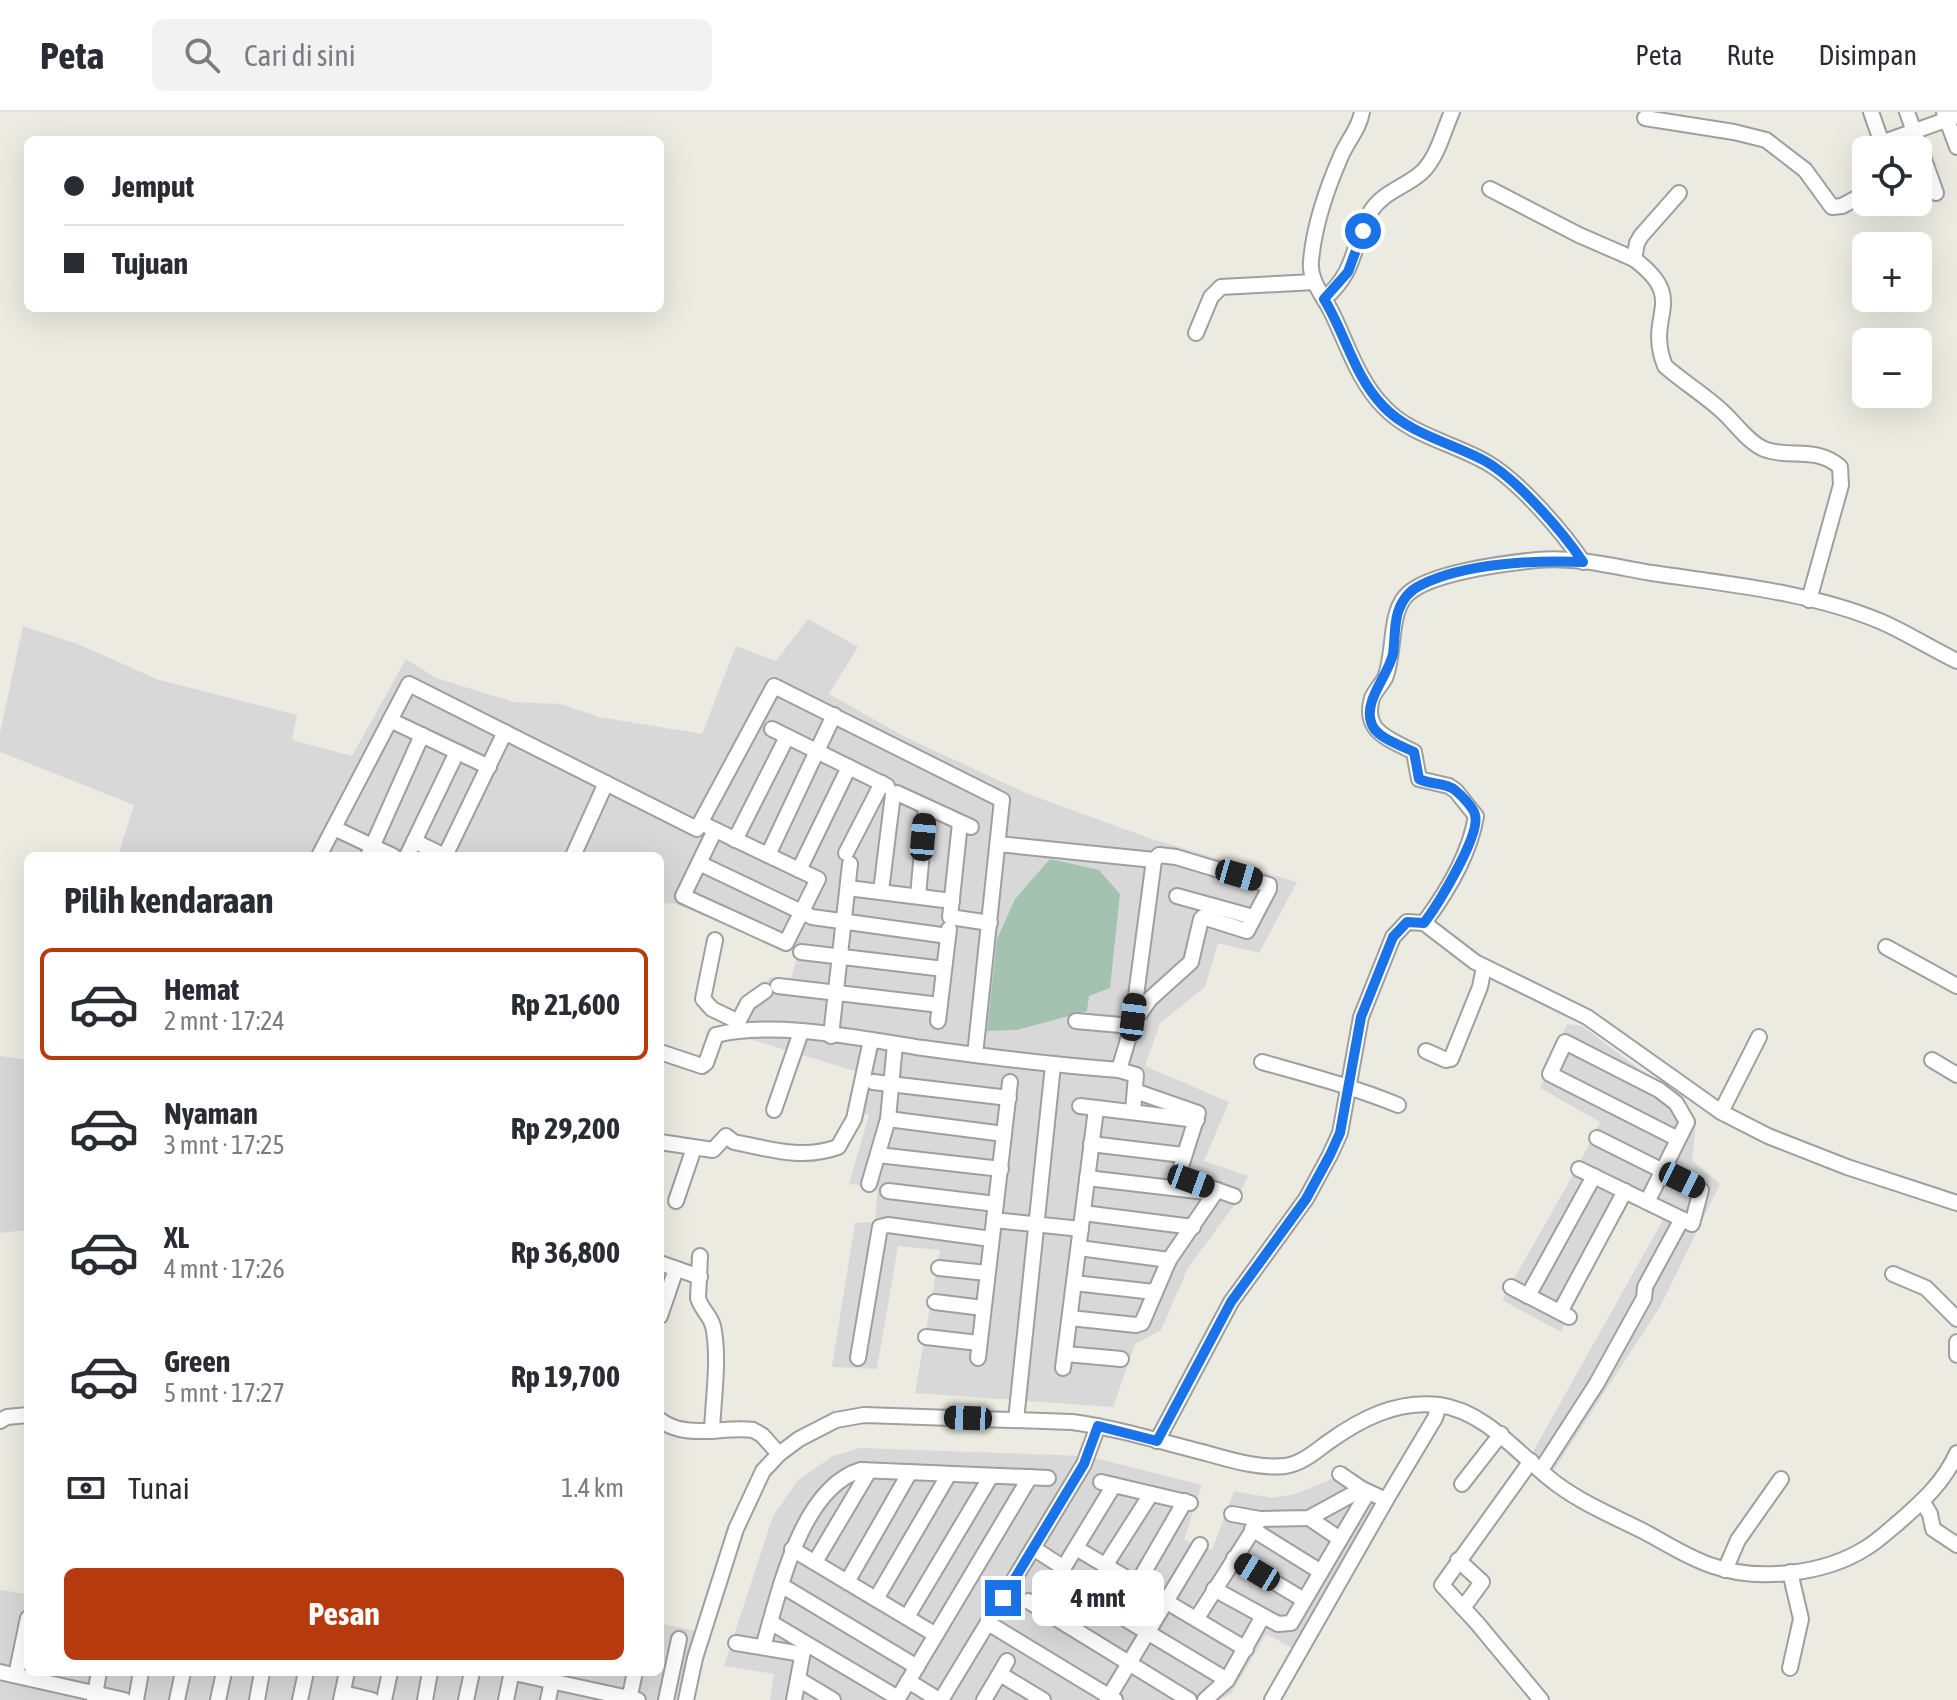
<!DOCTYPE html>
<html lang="id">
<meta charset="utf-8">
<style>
body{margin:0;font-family:"Asap Condensed",sans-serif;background:#f2f2f3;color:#2b2b33;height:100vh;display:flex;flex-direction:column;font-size:30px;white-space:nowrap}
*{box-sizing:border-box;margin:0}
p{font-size:26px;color:#7c7c81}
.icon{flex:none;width:44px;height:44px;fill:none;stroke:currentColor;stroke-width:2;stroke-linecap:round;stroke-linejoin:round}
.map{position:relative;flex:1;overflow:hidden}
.drawer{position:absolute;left:24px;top:740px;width:640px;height:824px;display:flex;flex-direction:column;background:#fff;border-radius:12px;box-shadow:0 8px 32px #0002}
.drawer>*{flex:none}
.guide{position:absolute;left:24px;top:24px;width:640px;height:176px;border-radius:12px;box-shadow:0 8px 32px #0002;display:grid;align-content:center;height:176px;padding:0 40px;background:#fff}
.tools{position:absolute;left:1852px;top:24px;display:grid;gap:16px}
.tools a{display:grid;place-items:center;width:80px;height:80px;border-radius:12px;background:#fff;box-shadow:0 8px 32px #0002;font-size:40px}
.end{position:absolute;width:36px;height:36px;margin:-18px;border:10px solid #1a73e8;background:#fff;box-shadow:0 0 0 4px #fff}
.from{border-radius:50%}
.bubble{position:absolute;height:56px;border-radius:12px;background:#fff;box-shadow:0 8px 32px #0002;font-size:26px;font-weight:700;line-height:56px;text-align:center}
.car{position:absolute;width:24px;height:48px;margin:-24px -12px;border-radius:10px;box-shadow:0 0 6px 2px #0007;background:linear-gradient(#222 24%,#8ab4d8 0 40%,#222 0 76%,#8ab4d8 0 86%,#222 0)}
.guide b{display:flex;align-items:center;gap:28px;height:76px;font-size:30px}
.guide b+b{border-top:2px solid #e1e1e2}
.guide i{width:20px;height:20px;background:#2b2b33}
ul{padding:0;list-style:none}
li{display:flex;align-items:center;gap:24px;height:112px;margin:0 16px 12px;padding:0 24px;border:4px solid transparent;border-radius:12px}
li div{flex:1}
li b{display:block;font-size:30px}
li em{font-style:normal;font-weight:700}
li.active{border-color:#b7390e}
li>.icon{width:72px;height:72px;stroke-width:1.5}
h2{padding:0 40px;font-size:36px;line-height:96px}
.pay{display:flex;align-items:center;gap:20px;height:88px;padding:0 40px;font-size:30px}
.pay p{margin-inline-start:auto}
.action{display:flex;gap:16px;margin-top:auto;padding:16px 40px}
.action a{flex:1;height:92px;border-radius:12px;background:#b7390e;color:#fff;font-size:32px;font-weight:700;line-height:92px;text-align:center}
header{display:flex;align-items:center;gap:48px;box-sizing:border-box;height:112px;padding:0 40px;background:#fff;border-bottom:2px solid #e1e1e2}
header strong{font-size:38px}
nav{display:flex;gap:44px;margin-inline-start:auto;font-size:28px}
.search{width:560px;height:72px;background:#f2f2f3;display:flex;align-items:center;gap:20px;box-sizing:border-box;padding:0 28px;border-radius:12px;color:#7c7c81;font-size:30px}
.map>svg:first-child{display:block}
</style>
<header>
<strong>Peta</strong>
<div class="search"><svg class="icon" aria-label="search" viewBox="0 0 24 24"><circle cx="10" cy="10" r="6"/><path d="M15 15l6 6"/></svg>Cari di sini</div>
<nav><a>Peta</a><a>Rute</a><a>Disimpan</a></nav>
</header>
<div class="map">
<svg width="1957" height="1588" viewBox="0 0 1957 1588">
<rect width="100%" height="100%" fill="#ecebe1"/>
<g fill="#d9d8d8">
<path d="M808 507 858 535 829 582 907 626 1028 682 1152 727 1297 770 1259 841 1218 831 1205 875 1160 911 1145 954 1229 990 1204 1049 1248 1064 1235 1092 1188 1156 1161 1218 1135 1232 1113 1295 915 1281 940 1138 898 1134 877 1257 832 1255 855 1111 875 1110 878 1075 849 1072 869 1003 853 999 858 960 737 923 770 865 791 867 798 842 673 791 660 792V744H118L134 693 0 640V621L23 514 78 532 159 568 297 603 292 628 352 644 406 547 436 566 513 590 560 592 599 605 702 622 736 534 776 549Z"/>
<path d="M1567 912 1582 914 1684 991 1696 1011 1692 1048 1720 1072 1661 1193 1554 1358 1530 1345 1663 1108 1626 1087 1561 1220 1502 1188 1577 1056 1600 1010 1540 976Z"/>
<path d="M0 944 28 948V1118L0 1121Z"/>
<path d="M860 1336 1087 1344 1202 1373 1184 1428 1212 1438 1234 1379 1272 1386 1295 1382 1339 1364 1379 1391 1302 1541 1266 1522 1231 1582 1218 1588H770L774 1562 724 1554 773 1404 798 1368 833 1344Z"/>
<path d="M0 1478 28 1482V1560H660V1511L696 1519 676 1588H0Z"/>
</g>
<path fill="#a3c3b0" d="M1050 747 1099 758 1120 782 1110 876 1089 884 1087 899 1017 918 987 919 997 827 1015 787Z"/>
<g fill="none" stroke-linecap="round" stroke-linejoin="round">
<defs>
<g id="minor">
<path d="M1362 0C1359 17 1348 28 1341 44 1327 76 1314 114 1311 149 1309 169 1323 183 1331 199 1347 231 1358 269 1384 295 1410 323 1453 331 1486 350 1518 368 1562 419 1583 450"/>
<path d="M1871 0 1884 37"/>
<path d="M1907 0 1936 81"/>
<path d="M1944 0 1957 35"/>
<path d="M1645 6 1734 20 1766 28 1805 58 1832 95 1842 94 1866 81"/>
<path d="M1864 37 1957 4"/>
<path d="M1490 77 1579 123 1634 147"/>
<path d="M1679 81 1641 124 1637 131 1634 147C1690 189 1644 202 1665 254 1683 270 1705 283 1723 300 1735 311 1748 330 1764 337 1789 347 1817 334 1840 355L1841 373 1809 488"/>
<path d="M1324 187C1358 158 1351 133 1371 99 1383 80 1405 75 1421 61 1437 47 1443 20 1452 0"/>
<path d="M1196 221 1211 185 1221 175 1314 170"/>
<path d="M390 608 489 655"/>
<path d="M772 617 887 674"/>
<path d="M701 711 818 767 786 831 683 784 715 718"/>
<path d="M960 711 950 805 990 811"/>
<path d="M334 716 393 744"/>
<path d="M735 728 787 625"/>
<path d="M414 729 445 744"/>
<path d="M998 732 1154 748 1159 743 1176 745 1269 773V777L1247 819 1203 805 1201 807 1191 850 1150 887 1141 900 1133 905"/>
<path d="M846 741 882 671"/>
<path d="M768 743 834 603"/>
<path d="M319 744 409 572 697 717 774 574 1002 688 975 943"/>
<path d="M368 744 422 623"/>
<path d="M407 744 457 640"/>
<path d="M445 744 505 620"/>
<path d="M573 744 606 671"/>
<path d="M699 751 812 805 948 824"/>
<path d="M799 758 849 655"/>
<path d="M848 776 952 789"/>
<path d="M881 779 893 682 897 681 971 715"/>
<path d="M918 784 926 695"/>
<path d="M1177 784 1253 805"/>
<path d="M1424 811C1447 780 1470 742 1476 704L1456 679 1449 674 1419 667 1414 640C1390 627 1362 620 1372 586 1375 579 1381 573 1385 566 1395 542 1389 504 1405 485 1424 461 1507 451 1537 448 1575 444 1615 455 1652 461 1726 472 1812 480 1882 510 1907 521 1932 537 1957 549"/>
<path d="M715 828 703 887 712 897 737 909"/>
<path d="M1886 835 1957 874"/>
<path d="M801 840 944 857"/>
<path d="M778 874 940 893"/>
<path d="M938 909 949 817"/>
<path d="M1076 909 1132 914 1154 748"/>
<path d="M734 918 748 891 765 879"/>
<path d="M831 924 850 752"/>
<path d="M1426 939 1446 948 1451 947 1480 875 1484 855"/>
<path d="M660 940 702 954 706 951 716 923C774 908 863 927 923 936 988 945 1053 953 1119 958L1136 963 1133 1000"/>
<path d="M1932 948 1957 963"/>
<path d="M1262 950C1308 963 1354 975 1398 993"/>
<path d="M1119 958 1132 914"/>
<path d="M873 970 1009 986"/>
<path d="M1135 979 1198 1001 1179 1061 1191 1069 1234 1084"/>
<path d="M1080 994 1197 1008"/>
<path d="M774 998 801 920"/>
<path d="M1721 1000 1768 1024 1847 1055 1957 1091"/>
<path d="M888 1007 1004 1022"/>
<path d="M1597 1026 1701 1078 1692 1112"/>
<path d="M660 1030 713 1038 726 1024 734 1030C770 1037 802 1048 838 1035L854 1007 871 928"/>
<path d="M1091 1032 1183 1043"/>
<path d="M878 1043 1001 1057"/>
<path d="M1579 1057 1690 1111"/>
<path d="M1087 1066 1206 1080"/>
<path d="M869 1072 888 1007 895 932"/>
<path d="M888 1079 996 1092"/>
<path d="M676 1089 694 1036"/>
<path d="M1647 1090 1687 1010 1676 991 1659 978 1565 930 1550 962 1678 1027"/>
<path d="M1083 1101 1193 1115"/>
<path d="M994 1108 1081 1117"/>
<path d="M1079 1136 1169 1148"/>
<path d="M700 1144 698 1186C701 1197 710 1203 713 1214 720 1245 713 1288 712 1319"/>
<path d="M660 1151 700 1165"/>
<path d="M939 1156 987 1161"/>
<path d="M1893 1162 1926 1176 1957 1207"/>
<path d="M1074 1171 1154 1180"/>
<path d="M1511 1175 1569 1205"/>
<path d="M1528 1184 1594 1064"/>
<path d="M935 1190 983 1196"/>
<path d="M1560 1200 1625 1079"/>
<path d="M660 1204 676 1157"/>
<path d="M1070 1206 1136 1213 1142 1211 1169 1148 1217 1078"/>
<path d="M926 1225 979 1231"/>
<path d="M1957 1230V1243"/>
<path d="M1066 1242 1121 1247"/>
<path d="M858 1246 880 1115 888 1113 991 1127"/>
<path d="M978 1246 1010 970"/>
<path d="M1063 1256 1096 997"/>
<path d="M660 1308C686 1328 723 1314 753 1318L762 1323 779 1342"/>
<path d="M1016 1308 1053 953"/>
<path d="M0 1309 7 1305 28 1303"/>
<path d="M1157 1329 1231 1190 1306 1087 1330 1043 1340 1021 1361 905 1393 825 1407 810 1424 811 1475 850 1587 905 1721 1000 1759 925"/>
<path d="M1531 1349 1442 1473 1477 1511 1541 1588"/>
<path d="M1541 1358 1597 1271 1644 1186 1645 1175 1682 1107"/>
<path d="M1340 1362 1362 1377 1386 1388 1435 1306 1439 1293"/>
<path d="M1101 1370 1190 1391"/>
<path d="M1462 1372 1501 1322"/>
<path d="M1922 1389 1930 1402 1933 1417 1957 1433"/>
<path d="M1232 1402 1260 1407 1309 1406 1362 1377"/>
<path d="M1309 1406 1340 1427"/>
<path d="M1252 1417 1321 1460"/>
<path d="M1033 1436 1064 1456"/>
<path d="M1076 1436 1246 1537"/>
<path d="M792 1437 936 1523"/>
<path d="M1234 1446 1304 1488"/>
<path d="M1458 1448 1482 1470 1463 1496"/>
<path d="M815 1450 869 1359"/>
<path d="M1105 1454 1151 1382"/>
<path d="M1725 1458 1738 1428 1781 1367"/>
<path d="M1790 1460 1801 1507 1790 1556"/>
<path d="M1057 1466 1227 1568"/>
<path d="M847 1470 910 1360"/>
<path d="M1137 1472 1185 1389"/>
<path d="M781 1473 917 1555"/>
<path d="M1214 1477 1278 1512 1291 1511 1368 1380"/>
<path d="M876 1487 949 1362"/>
<path d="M1028 1489 1189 1588"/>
<path d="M1039 1496 1114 1373"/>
<path d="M907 1505 991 1364"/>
<path d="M1197 1506 1260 1407"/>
<path d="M770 1510 898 1586"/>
<path d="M988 1511 1115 1588"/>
<path d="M736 1531 802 1542"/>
<path d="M763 1535C779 1482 800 1376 861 1358L1048 1366"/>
<path d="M0 1560 124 1588"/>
<path d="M1000 1562 1043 1588"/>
<path d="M16 1563 28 1506"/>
<path d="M798 1567 833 1588"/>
<path d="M908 1569 939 1588"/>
<path d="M343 1581 372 1588"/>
<path d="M94 1588 99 1560"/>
<path d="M136 1588 141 1560"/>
<path d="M177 1588 183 1560"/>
<path d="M218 1588 224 1560"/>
<path d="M257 1588 262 1560"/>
<path d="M300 1588 306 1560"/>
<path d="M341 1588 347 1560"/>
<path d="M384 1588 390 1560"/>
<path d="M425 1588 430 1560"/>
<path d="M466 1588 472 1560"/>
<path d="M506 1588 511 1564 514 1561 638 1588"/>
<path d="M548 1588 552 1569"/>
<path d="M629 1588 635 1560"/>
<path d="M666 1588 679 1527"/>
<path d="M686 1588 695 1546 736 1417 763 1359 779 1342 799 1327 836 1308 864 1303 1072 1310C1116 1316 1159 1329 1202 1340 1228 1347 1257 1357 1285 1354 1301 1352 1315 1340 1327 1331 1360 1307 1397 1288 1439 1293 1487 1299 1522 1347 1558 1373 1584 1392 1615 1405 1643 1419 1666 1431 1688 1446 1713 1454 1759 1470 1825 1462 1866 1436 1878 1429 1888 1419 1899 1410 1923 1389 1944 1370 1957 1341"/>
<path d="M794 1588 804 1534"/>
<path d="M897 1588 1030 1365"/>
<path d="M941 1588 1084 1352 1098 1314"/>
<path d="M984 1588 1007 1549"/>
<path d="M1107 1588 1200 1433"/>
<path d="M1205 1588 1227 1568 1263 1504"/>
<path d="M1272 1588 1386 1388"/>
</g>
</defs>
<use href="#minor" stroke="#9f9f9f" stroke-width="18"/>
<use href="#minor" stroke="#fff" stroke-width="14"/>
</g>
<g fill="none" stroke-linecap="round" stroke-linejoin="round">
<path stroke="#1a73e8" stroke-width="10" d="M1003 1486 1084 1352 1098 1314 1157 1329 1231 1190 1306 1087 1330 1043 1340 1021 1361 905 1393 825 1407 810 1424 811C1437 794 1481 723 1475 703 1474 696 1461 683 1455 678 1445 670 1430 673 1419 667L1414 640C1401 633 1375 626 1371 610 1364 588 1388 564 1393 542 1395 528 1394 513 1398 500 1402 488 1410 478 1421 473 1464 451 1536 448 1583 450 1562 419 1517 367 1485 349 1452 331 1409 322 1383 294 1354 264 1345 221 1324 187L1348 160 1363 119"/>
</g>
</svg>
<div class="tools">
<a><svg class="icon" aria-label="locate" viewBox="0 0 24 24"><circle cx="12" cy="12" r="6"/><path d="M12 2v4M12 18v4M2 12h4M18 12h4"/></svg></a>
<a>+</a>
<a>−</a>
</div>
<i class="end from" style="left:1363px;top:119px"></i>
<i class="end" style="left:1003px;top:1486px"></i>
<div class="bubble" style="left:1032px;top:1458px;width:132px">4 mnt</div>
<i class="car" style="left:923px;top:725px;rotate:5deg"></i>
<i class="car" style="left:1239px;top:763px;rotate:106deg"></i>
<i class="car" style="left:1133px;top:905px;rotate:7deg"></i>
<i class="car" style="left:1682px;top:1068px;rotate:116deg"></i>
<i class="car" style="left:1191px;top:1069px;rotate:110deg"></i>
<i class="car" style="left:968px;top:1306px;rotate:272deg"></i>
<i class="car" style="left:1257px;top:1460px;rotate:301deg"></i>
<div class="guide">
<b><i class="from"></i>Jemput</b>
<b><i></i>Tujuan</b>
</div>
<section class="drawer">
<h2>Pilih kendaraan</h2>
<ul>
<li class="active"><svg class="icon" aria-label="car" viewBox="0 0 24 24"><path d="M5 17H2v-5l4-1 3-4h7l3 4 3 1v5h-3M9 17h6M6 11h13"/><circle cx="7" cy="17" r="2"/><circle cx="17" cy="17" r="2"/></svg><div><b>Hemat</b><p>2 mnt · 17:24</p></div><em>Rp 21,600</em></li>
<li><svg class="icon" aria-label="car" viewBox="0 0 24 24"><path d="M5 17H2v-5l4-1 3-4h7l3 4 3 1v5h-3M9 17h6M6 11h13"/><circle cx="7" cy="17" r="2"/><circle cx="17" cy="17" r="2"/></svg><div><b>Nyaman</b><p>3 mnt · 17:25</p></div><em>Rp 29,200</em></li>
<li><svg class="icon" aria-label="car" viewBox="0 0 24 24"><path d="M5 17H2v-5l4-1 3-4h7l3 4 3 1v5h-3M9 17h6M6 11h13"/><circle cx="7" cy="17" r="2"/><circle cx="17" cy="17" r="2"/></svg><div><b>XL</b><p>4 mnt · 17:26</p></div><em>Rp 36,800</em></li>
<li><svg class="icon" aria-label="car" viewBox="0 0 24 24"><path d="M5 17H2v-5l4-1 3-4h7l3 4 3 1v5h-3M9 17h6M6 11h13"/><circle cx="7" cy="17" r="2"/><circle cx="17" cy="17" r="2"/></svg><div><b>Green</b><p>5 mnt · 17:27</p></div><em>Rp 19,700</em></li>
</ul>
<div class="pay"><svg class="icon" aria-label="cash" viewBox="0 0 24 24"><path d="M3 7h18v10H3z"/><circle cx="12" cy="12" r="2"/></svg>Tunai<p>1.4 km</p></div>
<div class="action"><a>Pesan</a></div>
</section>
</div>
